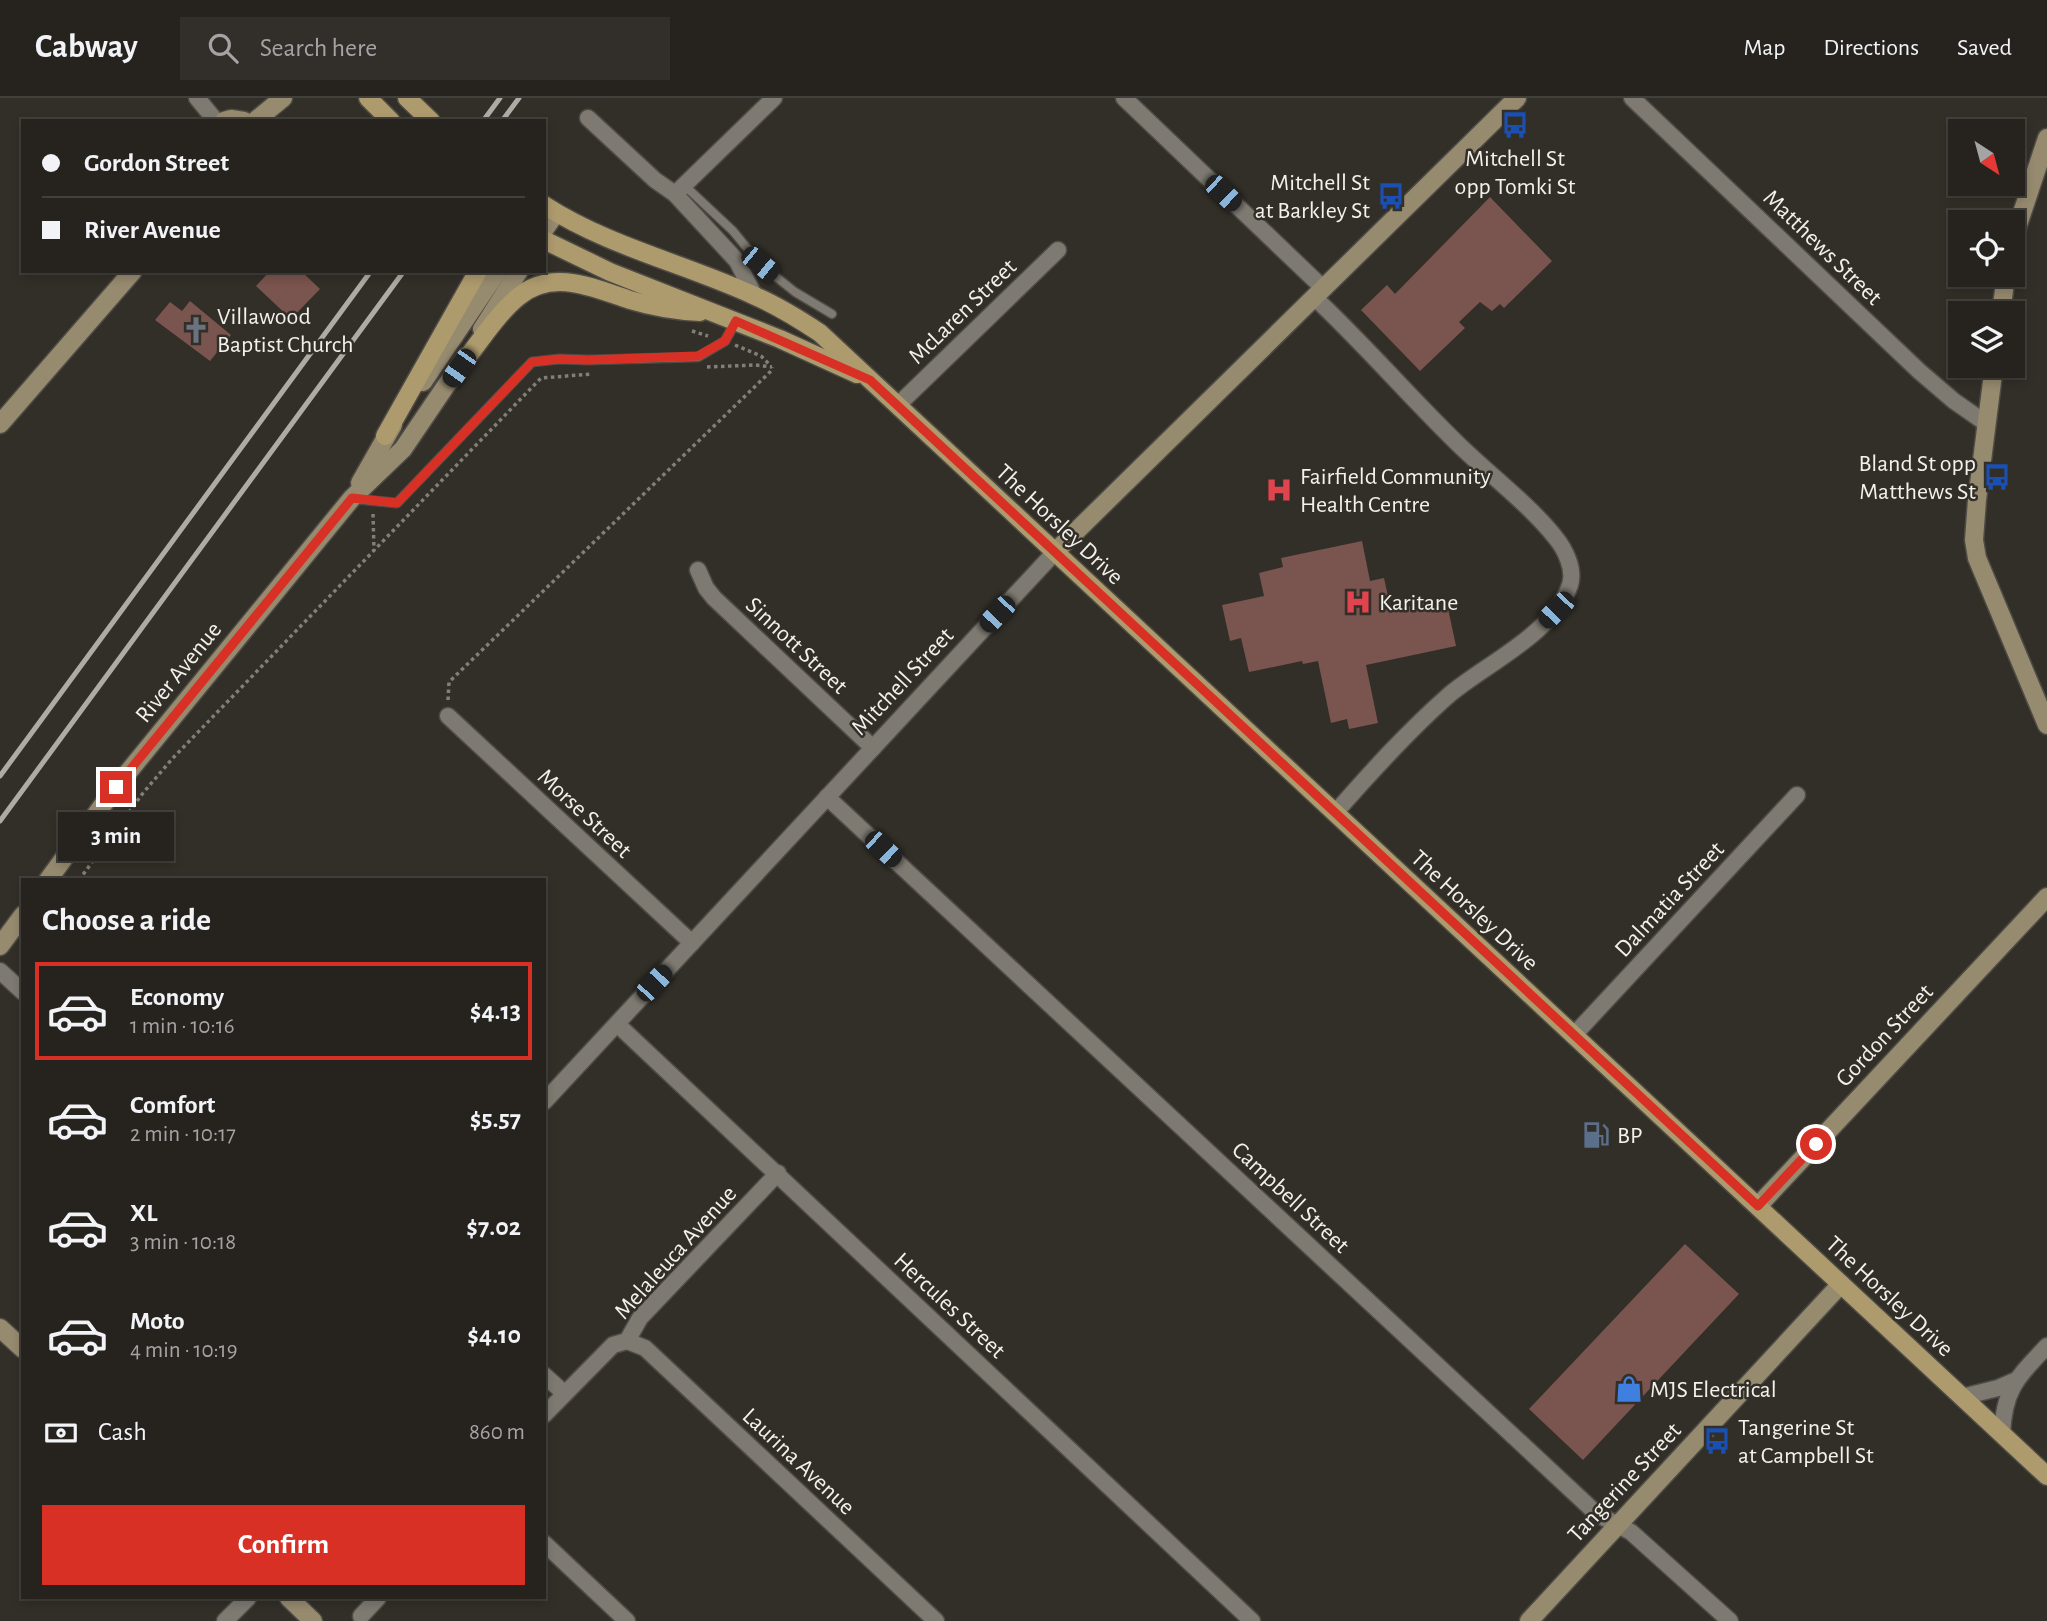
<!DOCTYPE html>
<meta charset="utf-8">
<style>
body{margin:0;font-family:"Alegreya Sans",sans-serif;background:#322f2b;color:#f1f3f6;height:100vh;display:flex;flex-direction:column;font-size:26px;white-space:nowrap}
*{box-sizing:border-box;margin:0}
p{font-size:23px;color:#a4a4a4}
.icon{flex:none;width:38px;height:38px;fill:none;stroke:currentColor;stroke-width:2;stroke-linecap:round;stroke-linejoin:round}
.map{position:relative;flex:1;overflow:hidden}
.side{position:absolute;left:21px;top:780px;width:525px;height:721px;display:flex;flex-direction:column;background:#26231e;border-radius:0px;box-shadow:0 4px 10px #0003,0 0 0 2px #42403c}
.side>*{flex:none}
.banner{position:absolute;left:21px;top:21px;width:525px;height:154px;border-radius:0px;box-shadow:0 4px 10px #0003,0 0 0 2px #42403c;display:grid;align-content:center;height:154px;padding:0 21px;background:#26231e}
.needle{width:46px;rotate:144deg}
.buttons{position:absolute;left:1948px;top:21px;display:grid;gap:14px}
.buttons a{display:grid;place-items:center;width:77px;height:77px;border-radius:0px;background:#26231e;box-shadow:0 4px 10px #0003,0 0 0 2px #42403c;font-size:35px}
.end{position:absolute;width:32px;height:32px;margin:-16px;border:9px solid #d93025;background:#fff;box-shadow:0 0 0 4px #fff}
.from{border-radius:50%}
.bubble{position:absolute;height:49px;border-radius:0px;background:#26231e;box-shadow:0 4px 10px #0003,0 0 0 2px #42403c;font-size:23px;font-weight:600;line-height:49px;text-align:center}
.car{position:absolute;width:21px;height:42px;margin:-21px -10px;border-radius:9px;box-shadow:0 0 5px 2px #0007;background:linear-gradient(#222 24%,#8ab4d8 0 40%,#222 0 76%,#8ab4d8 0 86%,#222 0)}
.banner b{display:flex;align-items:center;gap:24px;height:66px;font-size:26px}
.banner b+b{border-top:2px solid #42403c}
.banner i{width:18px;height:18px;background:#f1f3f6}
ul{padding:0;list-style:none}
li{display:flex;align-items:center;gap:21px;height:98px;margin:0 14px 10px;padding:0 7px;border:4px solid transparent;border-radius:0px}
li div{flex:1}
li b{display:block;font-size:26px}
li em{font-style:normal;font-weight:600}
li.on{border-color:#d93025}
li>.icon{width:63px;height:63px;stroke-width:1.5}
h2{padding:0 21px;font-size:32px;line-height:84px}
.pay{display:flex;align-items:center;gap:18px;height:77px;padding:0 21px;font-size:26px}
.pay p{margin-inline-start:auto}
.button{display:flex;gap:14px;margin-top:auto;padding:14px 21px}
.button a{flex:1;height:80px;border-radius:0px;background:#d93025;color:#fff;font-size:28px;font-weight:600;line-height:80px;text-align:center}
header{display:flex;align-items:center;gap:42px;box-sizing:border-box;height:98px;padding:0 35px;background:#26231e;border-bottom:2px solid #42403c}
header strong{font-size:33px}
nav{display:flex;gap:38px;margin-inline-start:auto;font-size:24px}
.search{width:490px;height:63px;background:#322f2b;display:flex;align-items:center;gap:18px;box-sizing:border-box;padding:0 24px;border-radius:0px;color:#a4a4a4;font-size:26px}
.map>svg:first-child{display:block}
</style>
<header>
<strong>Cabway</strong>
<div class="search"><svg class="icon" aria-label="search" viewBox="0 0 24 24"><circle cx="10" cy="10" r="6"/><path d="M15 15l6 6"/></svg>Search here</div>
<nav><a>Map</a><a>Directions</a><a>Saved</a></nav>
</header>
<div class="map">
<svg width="2047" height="1523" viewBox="0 0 2047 1523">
<rect width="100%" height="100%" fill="#322f28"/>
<g fill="#7a544e">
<path d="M1490 99 1552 163 1504 210 1500 206 1492 213 1480 204 1459 224 1465 230 1420 273 1361 212 1387 187 1395 196Z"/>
<path d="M270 173H301L320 191 291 221 256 188Z"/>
<path d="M190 203 231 237 210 263 155 222 170 204 182 213Z"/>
<path d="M1362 443 1370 483 1384 480 1391 512 1446 501 1456 548 1366 567 1378 625 1349 631 1347 621 1331 625 1318 563 1303 566 1302 563 1249 574 1241 540 1230 543 1222 507 1264 498 1259 475 1283 469 1281 460Z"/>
<path d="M1685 1146 1739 1196 1583 1362 1529 1311Z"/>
</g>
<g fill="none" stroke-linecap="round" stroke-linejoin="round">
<defs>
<g id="lane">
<path d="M684 87 733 133 760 166 795 194 832 216"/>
<path d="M355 401 397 405 532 264 559 261 588 262 698 259 725 243 736 223"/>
</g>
<g id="street">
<path d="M197 0 216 23"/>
<path d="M1124 0 1323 190"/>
<path d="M1632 0 1919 273 1954 303 1987 326"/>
<path d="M588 20 655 82 675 96 737 163 754 197"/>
<path d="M675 96 774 0"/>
<path d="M1314 199C1363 245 1407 296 1455 343 1486 374 1529 406 1555 439 1565 451 1575 471 1570 487 1553 536 1487 565 1449 597 1408 633 1371 674 1335 715"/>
<path d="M898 307 1058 152"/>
<path d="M698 472 706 490 714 500 873 650"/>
<path d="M448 618 692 845"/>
<path d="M827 699 1597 1416 1631 1434 1730 1523"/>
<path d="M0 873 23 894"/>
<path d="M617 926 1252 1523"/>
<path d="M1574 937 1797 697"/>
<path d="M544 1004 1055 454"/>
<path d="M627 1243 645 1250 936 1523"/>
<path d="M544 1277 564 1295"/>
<path d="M1962 1299 1998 1290 2014 1283"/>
<path d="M544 1317 613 1247 627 1243 640 1220 778 1075"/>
<path d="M2002 1336C2004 1290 2018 1279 2047 1248"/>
<path d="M544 1445 627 1523"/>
<path d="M361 1518 378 1500"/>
<path d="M225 1523 248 1500"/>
</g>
<g id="secondary">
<path d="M224 23 231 21 244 23"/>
<path d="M255 23 283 0"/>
<path d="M544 132 556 115"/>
<path d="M2012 145 2047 40"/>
<path d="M2001 215 2006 177"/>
<path d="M482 231 519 173"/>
<path d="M1994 268 1977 402 1974 442 1977 460 2047 627"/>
<path d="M423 284 498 173"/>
<path d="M0 326 133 173"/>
<path d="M360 385 393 327"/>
<path d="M1055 454 1517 0"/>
<path d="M48 782 116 689 352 400 403 351 466 258"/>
<path d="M0 848 23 817"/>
<path d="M1758 1108 2047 799"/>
<path d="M0 1230 23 1251"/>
<path d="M289 1500 313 1523"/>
<path d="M1529 1523 1841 1186"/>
</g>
<g id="primary">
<path d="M368 0 391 23"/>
<path d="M407 0 431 23"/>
<path d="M544 107C609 149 686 166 755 198 778 208 799 221 820 235L2047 1378"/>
<path d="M544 142 610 174 780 241 857 276"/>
<path d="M459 270C477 248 496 217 518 199 553 170 593 190 630 202 653 209 676 213 700 214"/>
<path d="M385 338 478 173"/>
</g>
</defs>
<use href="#lane" stroke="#4e4b45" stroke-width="11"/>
<use href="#street" stroke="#4e4b45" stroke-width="19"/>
<use href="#secondary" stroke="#4e4b45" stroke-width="21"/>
<use href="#primary" stroke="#4e4b45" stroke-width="21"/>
<g stroke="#827f79" stroke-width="3.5" stroke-dasharray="3.5 3.5" stroke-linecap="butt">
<path d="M692 233 708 238"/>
<path d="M735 247 761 258 770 267"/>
<path d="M707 269 755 267 772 269"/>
<path d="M373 416 374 453"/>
<path d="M448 602 449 584 771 273 772 269"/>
<path d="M79 782 143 695 172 661 541 280 592 276"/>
</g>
<use href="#lane" stroke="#7e7a72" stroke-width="8"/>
<use href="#street" stroke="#7e7a72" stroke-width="16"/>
<use href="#secondary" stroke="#968a6f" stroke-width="18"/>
<use href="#primary" stroke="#ad9a6d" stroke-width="18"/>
<g stroke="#aeaba6" stroke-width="5">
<path d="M483 23 500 0"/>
<path d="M502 23 519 0"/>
<path d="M0 678 371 173"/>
<path d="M0 723 404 173"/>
</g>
</g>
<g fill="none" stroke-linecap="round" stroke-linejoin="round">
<path stroke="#d93025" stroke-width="9" d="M116 689 352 400 397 405 532 264 559 261 588 262 698 258 725 243 736 223 870 282 1758 1108 1816 1046"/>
</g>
<defs>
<symbol id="bus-bare" viewBox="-9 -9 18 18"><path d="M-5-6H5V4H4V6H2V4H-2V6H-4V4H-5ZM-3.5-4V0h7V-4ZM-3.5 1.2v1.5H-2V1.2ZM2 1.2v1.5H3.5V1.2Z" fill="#1a4fb4" stroke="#322f28" stroke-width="2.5" paint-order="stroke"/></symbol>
<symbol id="church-bare" viewBox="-9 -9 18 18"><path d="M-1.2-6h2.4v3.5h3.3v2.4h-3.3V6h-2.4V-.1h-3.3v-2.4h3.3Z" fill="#6b7280" stroke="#322f28" stroke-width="2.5" paint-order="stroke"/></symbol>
<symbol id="hospital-bare" viewBox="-9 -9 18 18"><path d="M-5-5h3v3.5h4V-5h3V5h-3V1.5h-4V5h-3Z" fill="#e0444e" stroke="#322f28" stroke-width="2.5" paint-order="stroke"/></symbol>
<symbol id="fuel-bare" viewBox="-9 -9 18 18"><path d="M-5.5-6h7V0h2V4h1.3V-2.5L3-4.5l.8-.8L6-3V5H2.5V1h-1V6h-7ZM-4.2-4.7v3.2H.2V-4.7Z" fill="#5c6f8a" stroke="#322f28" stroke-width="2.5" paint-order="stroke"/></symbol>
<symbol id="shop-bare" viewBox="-9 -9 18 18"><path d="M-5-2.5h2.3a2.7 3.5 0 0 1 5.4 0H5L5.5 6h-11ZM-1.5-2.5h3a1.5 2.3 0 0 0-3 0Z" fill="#3f7fe0" stroke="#322f28" stroke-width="2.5" paint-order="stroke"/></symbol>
</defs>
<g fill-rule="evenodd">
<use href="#bus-bare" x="1496" y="8" width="38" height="38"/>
<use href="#bus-bare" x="1372" y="79" width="38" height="38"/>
<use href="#church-bare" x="177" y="213" width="38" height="38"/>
<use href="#bus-bare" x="1978" y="360" width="38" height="38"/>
<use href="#hospital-bare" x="1260" y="373" width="38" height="38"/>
<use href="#hospital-bare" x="1339" y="485" width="38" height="38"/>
<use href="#fuel-bare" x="1577" y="1018" width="38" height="38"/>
<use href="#shop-bare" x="1610" y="1272" width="38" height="38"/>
<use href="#bus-bare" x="1698" y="1324" width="38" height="38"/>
</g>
<g text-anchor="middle" stroke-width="5" stroke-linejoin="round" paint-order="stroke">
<g font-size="24" fill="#f4f1ed" stroke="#322f28" text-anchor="start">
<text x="1515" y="68" text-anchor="middle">Mitchell St<tspan x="1515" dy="28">opp Tomki St</tspan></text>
<text x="1370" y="92" text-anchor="end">Mitchell St<tspan x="1370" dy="28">at Barkley St</tspan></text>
<text x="217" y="226">Villawood<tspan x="217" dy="28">Baptist Church</tspan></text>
<text x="1976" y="373" text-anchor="end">Bland St opp<tspan x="1976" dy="28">Matthews St</tspan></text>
<text x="1300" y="386">Fairfield Community<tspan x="1300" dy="28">Health Centre</tspan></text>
<text x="1379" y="512">Karitane</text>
<text x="1617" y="1045">BP</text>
<text x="1650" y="1299">MJS Electrical</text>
<text x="1738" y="1337">Tangerine St<tspan x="1738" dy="28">at Campbell St</tspan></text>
</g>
<g font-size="24" fill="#f4f1ed" stroke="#322f28">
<text transform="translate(1823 149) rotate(44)" y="8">Matthews Street</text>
<text transform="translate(962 213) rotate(-44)" y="8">McLaren Street</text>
<text transform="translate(1060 426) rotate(43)" y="8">The Horsley Drive</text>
<text transform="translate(797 547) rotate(43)" y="8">Sinnott Street</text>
<text transform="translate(178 574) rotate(-51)" y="8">River Avenue</text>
<text transform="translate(902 583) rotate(-47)" y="8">Mitchell Street</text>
<text transform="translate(585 715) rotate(43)" y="8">Morse Street</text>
<text transform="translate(1669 801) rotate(-47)" y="8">Dalmatia Street</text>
<text transform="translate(1475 812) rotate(43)" y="8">The Horsley Drive</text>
<text transform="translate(1884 937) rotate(-47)" y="8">Gordon Street</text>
<text transform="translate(1291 1099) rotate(43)" y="8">Campbell Street</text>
<text transform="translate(675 1154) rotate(-48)" y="8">Melaleuca Avenue</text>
<text transform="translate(1890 1198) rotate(43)" y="8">The Horsley Drive</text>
<text transform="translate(950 1207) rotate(43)" y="8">Hercules Street</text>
<text transform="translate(799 1363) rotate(43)" y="8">Laurina Avenue</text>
<text transform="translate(1624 1384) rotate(-47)" y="8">Tangerine Street</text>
</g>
</g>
</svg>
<div class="buttons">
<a><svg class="needle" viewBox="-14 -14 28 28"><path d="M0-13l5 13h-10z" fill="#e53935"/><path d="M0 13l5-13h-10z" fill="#a4a4a4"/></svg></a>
<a><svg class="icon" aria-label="locate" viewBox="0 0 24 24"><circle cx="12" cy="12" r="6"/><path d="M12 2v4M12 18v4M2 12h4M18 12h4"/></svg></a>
<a><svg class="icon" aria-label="layers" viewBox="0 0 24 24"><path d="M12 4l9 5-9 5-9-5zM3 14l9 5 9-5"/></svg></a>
</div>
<i class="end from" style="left:1816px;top:1046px"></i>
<i class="end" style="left:116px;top:689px"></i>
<div class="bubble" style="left:58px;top:714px;width:116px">3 min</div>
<i class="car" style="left:1223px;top:95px;rotate:134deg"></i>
<i class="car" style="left:760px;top:166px;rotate:129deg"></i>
<i class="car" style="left:459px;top:270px;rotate:215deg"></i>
<i class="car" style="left:1556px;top:512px;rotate:224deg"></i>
<i class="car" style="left:997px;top:516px;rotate:223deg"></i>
<i class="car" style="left:883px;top:751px;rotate:133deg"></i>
<i class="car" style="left:654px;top:885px;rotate:43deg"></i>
<div class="banner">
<b><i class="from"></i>Gordon Street</b>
<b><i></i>River Avenue</b>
</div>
<section class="side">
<h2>Choose a ride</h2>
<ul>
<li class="on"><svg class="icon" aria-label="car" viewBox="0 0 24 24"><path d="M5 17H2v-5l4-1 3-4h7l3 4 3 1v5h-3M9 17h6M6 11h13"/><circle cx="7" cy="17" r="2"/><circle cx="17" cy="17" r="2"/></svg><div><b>Economy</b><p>1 min · 10:16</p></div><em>$4.13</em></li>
<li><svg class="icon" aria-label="car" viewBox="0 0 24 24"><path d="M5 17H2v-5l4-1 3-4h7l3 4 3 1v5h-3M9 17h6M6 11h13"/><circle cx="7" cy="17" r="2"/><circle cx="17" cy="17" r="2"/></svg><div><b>Comfort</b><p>2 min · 10:17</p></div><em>$5.57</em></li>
<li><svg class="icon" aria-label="car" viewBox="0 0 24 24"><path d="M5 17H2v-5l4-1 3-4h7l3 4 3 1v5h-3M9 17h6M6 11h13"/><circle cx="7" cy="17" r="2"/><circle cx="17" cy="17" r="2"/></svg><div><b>XL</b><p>3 min · 10:18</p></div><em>$7.02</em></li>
<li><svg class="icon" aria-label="car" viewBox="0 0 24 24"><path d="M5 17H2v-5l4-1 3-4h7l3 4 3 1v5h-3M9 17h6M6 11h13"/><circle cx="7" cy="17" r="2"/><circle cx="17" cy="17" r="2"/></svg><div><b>Moto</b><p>4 min · 10:19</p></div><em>$4.10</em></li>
</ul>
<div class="pay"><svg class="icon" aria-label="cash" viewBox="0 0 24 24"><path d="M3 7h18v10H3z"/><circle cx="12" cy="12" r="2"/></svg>Cash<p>860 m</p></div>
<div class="button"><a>Confirm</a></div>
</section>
</div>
